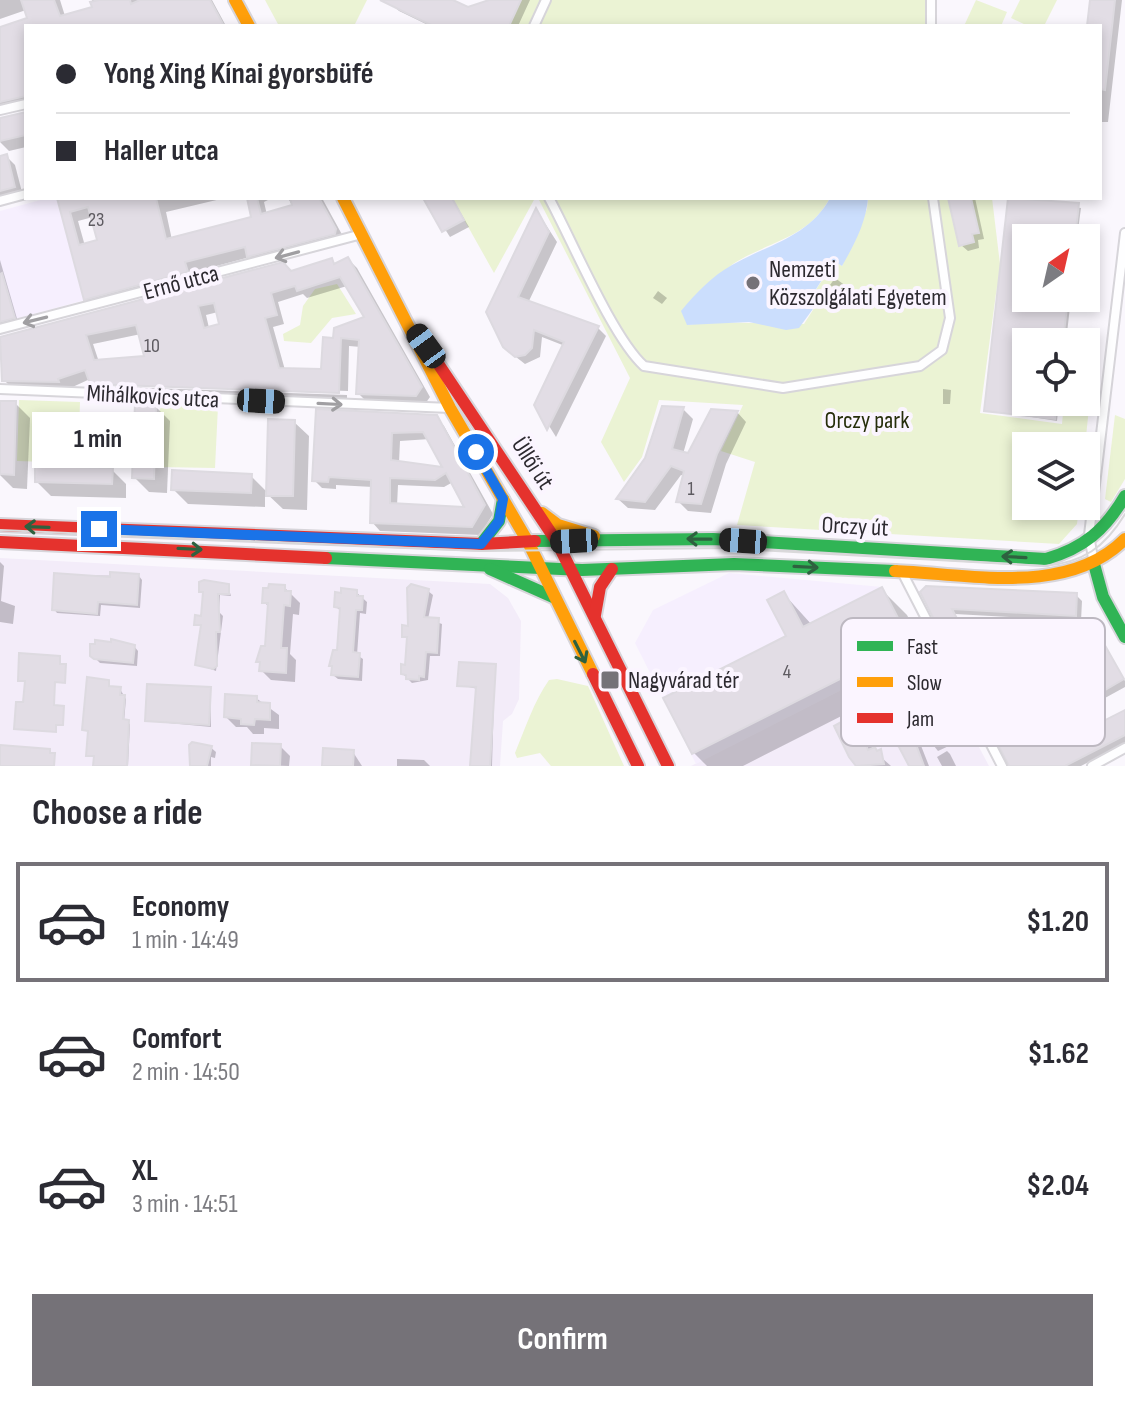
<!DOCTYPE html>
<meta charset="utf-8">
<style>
body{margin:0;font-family:"Sofia Sans Condensed",sans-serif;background:#f2f2f3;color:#2b2b33;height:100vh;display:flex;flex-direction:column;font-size:30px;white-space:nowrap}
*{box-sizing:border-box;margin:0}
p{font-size:26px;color:#7c7c81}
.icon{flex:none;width:44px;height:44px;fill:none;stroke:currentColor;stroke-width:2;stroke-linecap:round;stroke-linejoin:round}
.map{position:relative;height:766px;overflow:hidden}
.side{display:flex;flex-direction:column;background:#fff;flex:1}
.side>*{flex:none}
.top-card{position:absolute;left:24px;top:24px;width:1078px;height:176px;border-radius:0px;box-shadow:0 4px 12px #0003;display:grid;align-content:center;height:176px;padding:0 32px;background:#fff}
.needle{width:52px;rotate:34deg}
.tools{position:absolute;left:1012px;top:224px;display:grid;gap:16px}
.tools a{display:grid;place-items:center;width:88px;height:88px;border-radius:0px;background:#fff;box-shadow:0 4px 12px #0003;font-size:40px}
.end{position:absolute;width:36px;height:36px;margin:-18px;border:10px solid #1a73e8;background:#fff;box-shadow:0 0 0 4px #fff}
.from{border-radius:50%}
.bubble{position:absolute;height:56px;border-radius:0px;background:#fff;box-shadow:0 4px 12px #0003;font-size:26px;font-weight:700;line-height:56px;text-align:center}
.car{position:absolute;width:24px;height:48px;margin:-24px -12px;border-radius:10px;box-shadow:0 0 6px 2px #0007;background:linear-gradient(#222 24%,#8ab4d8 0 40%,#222 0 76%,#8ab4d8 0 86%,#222 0)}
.top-card b{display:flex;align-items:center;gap:28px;height:76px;font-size:30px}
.top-card b+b{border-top:2px solid #e1e1e2}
.top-card i{width:20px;height:20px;background:#2b2b33}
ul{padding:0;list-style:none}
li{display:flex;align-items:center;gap:24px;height:120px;margin:0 16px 12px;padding:0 16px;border:4px solid transparent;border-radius:0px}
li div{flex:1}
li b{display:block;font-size:30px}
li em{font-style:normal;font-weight:700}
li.active{border-color:#757278}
li>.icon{width:72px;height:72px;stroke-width:1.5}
h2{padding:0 32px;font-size:36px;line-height:96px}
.button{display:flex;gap:16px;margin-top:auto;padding:16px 32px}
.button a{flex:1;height:92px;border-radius:0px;background:#757278;color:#fff;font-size:32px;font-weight:700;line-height:92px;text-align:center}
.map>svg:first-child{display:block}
</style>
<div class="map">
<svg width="1125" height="766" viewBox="0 0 1125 766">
<rect width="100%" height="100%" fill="#faf7fd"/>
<g fill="#f3ecf9">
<path d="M0 558 490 584 508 598 521 621 519 699 512 714 503 721 500 766H0Z"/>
<path d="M926 647 989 766H691Z"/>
</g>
<g fill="#f6effe">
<path d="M48 198H57L85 300 0 323V211Z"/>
<path d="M729 573 882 587 900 622 913 617 926 647 696 764 635 643 653 610Z"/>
</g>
<g fill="#ebf3d4">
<path d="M265 0H367L354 26H279Z"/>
<path d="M521 0H934V26H509Z"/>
<path d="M976 0 1007 12 1001 26H964Z"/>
<path d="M1020 0H1057L1044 26H1028L1011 18Z"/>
<path d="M452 198H535L494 273Z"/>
<path d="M538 198H830C808 239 768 241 733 264 714 277 700 307 687 325L710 322 804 324 818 302 811 297 835 261 842 266 867 209 868 198H992L1000 264 1008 198 1079 203 1075 238H1026V298H1068L1064 339 994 331 997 286 980 413 1062 424 1064 402H1086V360H1094L1085 446H1026V506H1079L1077 524 1059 544 737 525 755 462 721 451 743 405 659 400 642 457 624 482 601 442 630 378Z"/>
<path d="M337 284 356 314 332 318 311 343 284 341 283 334 300 325 303 306 315 289Z"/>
<path d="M19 400 80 402 78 463 17 461Z"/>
<path d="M160 404 218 406 215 468 158 467Z"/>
<path d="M1115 415 1125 419V479L1111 502 1105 499Z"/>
<path d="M557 679 588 686 624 766H551L540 753 517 758 515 753C525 729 534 701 549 680Z"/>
</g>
<path fill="#cbdefd" d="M830 198H868C866 223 854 245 842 266L834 261 811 297 818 302 799 328 786 330 749 322 687 325 681 311C696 293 712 276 732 265 769 244 809 237 830 198Z"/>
<g fill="#0003" fill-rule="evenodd">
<path d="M0 0H60L65 16 94 8 92 0H212L226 26H26V106L0 112V29L29 19 26 10 0 19Z"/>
<path d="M395 0H451L467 9 491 0H530L518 26H430L399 11 392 5Z"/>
<path d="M1092 0H1122L1108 122H1100V26H1089Z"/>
<path d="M26 114V147L9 151 0 142V120Z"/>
<path d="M6 156 15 165 23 196 0 201V176Z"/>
<path d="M59 198H225L166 212 172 240 254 219 249 198H272L264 202 267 215 293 207 288 198H322L345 240 259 266 250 257 194 272 197 282 96 308 86 299ZM93 217 99 242 85 246 78 221Z"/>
<path d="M425 198H452L469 227 450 237Z"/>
<path d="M950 198H975L984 239 978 240 979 248 968 251 961 245Z"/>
<path d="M1010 198 1081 208 1077 238H1026V298H1071L1066 342H1026V402H1059L1057 421 987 410Z"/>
<path d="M537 211 557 242 528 303 598 328 606 336 556 437 536 405 565 346 542 337 540 357 525 364 507 350 488 312Z"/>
<path d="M348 259 357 268 430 397 425 404 367 402 358 393 361 347 349 346 348 391 94 382V386L90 379 66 390 13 389 4 380 0 339 283 264 292 273 331 260 336 265ZM347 286 367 318 335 340 323 372 285 370 273 327 284 324 278 302 303 294 307 298ZM218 312 221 325 209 328 206 315ZM141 334 147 358 99 362 93 344Z"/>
<path d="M0 260 18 322 0 327Z"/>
<path d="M835 278 850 289 844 296 830 285Z"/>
<path d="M658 291 667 298 662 304 653 298Z"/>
<path d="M95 386 347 395V401L100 392Z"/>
<path d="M943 389 951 390 950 404H943Z"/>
<path d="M15 403 30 418 27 489 13 488 0 475V434Z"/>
<path d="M156 407 170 421 167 493 149 492 134 477Z"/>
<path d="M683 409 693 419 683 454 689 456 737 412 746 422 726 464 711 513 688 511 678 501 685 476 681 475 655 510 628 508 618 499Z"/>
<path d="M318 411 436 417 444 426 493 514 480 535 380 531 372 522 373 487 336 485V489L322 488 314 480ZM430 439 446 469 399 463 400 441ZM453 482 467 509 397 506 398 485 444 487Z"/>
<path d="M294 422 309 436 307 510 283 509 265 492V507L188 504 173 489 251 476 268 493Z"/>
<path d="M112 470 126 484V498L51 496 37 482Z"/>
<path d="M0 562 4 566 1 601 15 606 13 624 0 622Z"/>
<path d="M56 575 139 576 142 580 140 608 101 605 100 616 57 613 54 609Z"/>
<path d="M228 586 231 596 220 595 219 612 223 616 216 671 197 664 203 627 196 624 203 618 205 595 201 591Z"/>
<path d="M284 587 300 603 299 615 293 614 290 654 296 660 295 682 271 680 261 670 267 648 270 608 264 602Z"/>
<path d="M882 590 907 615 935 669 925 674 942 705 954 714 966 738 938 751 925 735 918 738 929 766H909L877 698 743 766H707L694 753 788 637 784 594 812 625Z"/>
<path d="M428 591 433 595 428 619 442 624 440 656H430L428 680 412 683 403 674 407 667 409 641 404 636Z"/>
<path d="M356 592 367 602 366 614 360 613 357 655 363 659 362 681 338 679 333 675 339 653 342 612 336 607Z"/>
<path d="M923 592 1076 595 1082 601 1081 621 955 614 964 629 974 624 980 629 987 642 974 648 986 672 992 669 998 674 1012 702 1086 665 1098 636 1125 681V687L1105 698 1098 689 1021 728 1028 742 1076 718 1086 732 1125 712V743L1081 766H1011Z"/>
<path d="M134 646 138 651 137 666 100 663 92 655Z"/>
<path d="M495 666 492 766H473L478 689 459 685Z"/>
<path d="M108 681 110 688 120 689 126 699 124 722 130 724 128 766H95L96 757 88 755 90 732 84 729Z"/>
<path d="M210 689 211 727 147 721Z"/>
<path d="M256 698 279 715V729L264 728V734H253L247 727H236L226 717Z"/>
<path d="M854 717 864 727 873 750 891 766H858L837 726Z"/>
<path d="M208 745 216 752 215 758 211 757V766H191V746Z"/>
<path d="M280 746 290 756 289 766 253 765Z"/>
<path d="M947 751 950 754 956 766H942L937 757Z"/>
<path d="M353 752 362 766H324Z"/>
<path d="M397 759 424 760 430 766H397Z"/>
</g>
<g fill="#e2dde5" stroke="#dddae0" stroke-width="2" fill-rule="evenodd">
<path d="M21 0H54L60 16 92 7 90 2 99 0H130L131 4 140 0H210L224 26H26V96L0 102V27L27 18Z"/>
<path d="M380 0H453L468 7 489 0H521L509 26H433Z"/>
<path d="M1090 0H1115L1105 90 1100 89V26H1087Z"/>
<path d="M26 112V135L0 141V118Z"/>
<path d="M7 154 15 187 0 191V156Z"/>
<path d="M57 198H156L166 239 251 217 247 198H257L261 214 292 205 290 198H319L336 229 335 234 247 257 245 247 185 262 188 272 84 300ZM88 207 97 240 79 245 70 212Z"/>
<path d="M423 198H452L464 220 442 232Z"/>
<path d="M948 198H971L979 233 972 234 974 242 959 246Z"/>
<path d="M1008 198 1079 203 1075 238H1026V298H1068L1063 342H1026V402H1057L1055 419 984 411Z"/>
<path d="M536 208 549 232 518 297 599 326 547 430 534 405 564 342 534 330 532 348 525 355 515 357 503 347 486 312Z"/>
<path d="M348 257 422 387 416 396 356 394 359 340 341 338 339 393 90 384 85 370 58 379 59 382 2 381 0 337 283 262 291 271 332 258 334 264ZM340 277 364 317 334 328 333 338 323 337 321 369 279 368 265 318 277 315 271 293 295 286 297 291ZM214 303 219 324 204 328 198 306ZM136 325 144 356 94 360 86 335Z"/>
<path d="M2 273 15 318 0 322V274Z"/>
<path d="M0 401H16L14 475 0 474Z"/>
<path d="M135 404 156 405 154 479 132 478Z"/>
<path d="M662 406 684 407 672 449 688 453 711 409 738 411 717 454 701 504 676 502 684 471 671 466 645 502 616 499 645 458Z"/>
<path d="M316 409 437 415 485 505 472 527 370 523 371 480 329 477 328 482 312 481ZM423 432 442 467 391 460 392 433ZM446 473 464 507 390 503V478L435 480Z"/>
<path d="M268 419 295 420 293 496H266Z"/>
<path d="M35 466 113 468 112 484 35 482Z"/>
<path d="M172 470 252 474 251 493 171 490Z"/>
<path d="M110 572 139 574 137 605 98 602 97 614 52 610 54 573 110 577Z"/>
<path d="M204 580 229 584V594H218L220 632H216L217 666 213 669 195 665 201 625H194L195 615 201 616 203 592H199V582Z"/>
<path d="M269 584 285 585V591H291L290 606 284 605 281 648H287L286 673 259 671 260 662H256L261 646H265L268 603H262L263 588H268Z"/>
<path d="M411 584 429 589 424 617 439 618 437 653 426 652 424 677 419 676V680L406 679V675L401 674V664L405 665 407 637H402V625L408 626 407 588Z"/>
<path d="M926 586 1077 593 1076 616 952 609 962 628 975 621 982 636 969 642 984 671 993 666 1010 700 1083 664 1073 646 1098 633 1124 679 1098 694 1092 683 1017 722 1027 741 1076 715 1084 731 1125 710V735L1065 766H1009L920 592Z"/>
<path d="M882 587 911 643 692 754 663 698 786 636 767 600 784 591 803 627Z"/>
<path d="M341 588 357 590V596H363L362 610H356L353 652 360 653 358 677 331 675 332 666H329L333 650H337L340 608 334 607 335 592 341 593Z"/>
<path d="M111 639 135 645 133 663 94 659 90 656V644H95V640L111 642Z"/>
<path d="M19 653 60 656V664H66L65 683 55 682 54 705 64 706 63 725H56V732L14 729 16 702H23L25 681H18Z"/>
<path d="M459 662 496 664 490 766H470L476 687 457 686Z"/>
<path d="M916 662 939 704 944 702 957 728 927 743 917 725 910 728 924 766H909L899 747 888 737 893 734 891 728 869 687Z"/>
<path d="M87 677 109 680V686L121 687 120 695H125L123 719 129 720 127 766H93L94 756H86L88 731 82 730Z"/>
<path d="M147 684 211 687 209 725 145 721Z"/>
<path d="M225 694 257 696V702L270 703V720L255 719 254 725 241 724V719L224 717Z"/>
<path d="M854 715 868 750 875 747 877 751 881 749 884 764 856 766 849 757 834 726Z"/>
<path d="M192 742 212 746 207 766H190L189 745Z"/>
<path d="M252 743 281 744 280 766 251 765Z"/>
<path d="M0 745 50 749V753H55L54 766H0Z"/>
<path d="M323 748 354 750 353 766H322Z"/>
</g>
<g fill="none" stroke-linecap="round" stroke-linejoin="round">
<defs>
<g id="street">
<path d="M534 26 546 0"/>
<path d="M931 26V0"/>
<path d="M0 110 26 104"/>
<path d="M549 198C572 240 612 337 644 366L783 388 920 366 942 350 950 318 933 198"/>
<path d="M0 201 26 194"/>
<path d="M0 329 362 234"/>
<path d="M0 389 450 408"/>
<path d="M1094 564 1089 535 1125 233"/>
<path d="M902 572 1002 766"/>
<path d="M1092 766 1125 748"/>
</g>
<g id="fast">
<path d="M535 541 713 539 1046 559C1084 548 1105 530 1125 496"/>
<path d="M481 544 499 521 503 499"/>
<path d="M326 558 582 570 734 564 895 571"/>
<path d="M1094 564 1103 597 1125 637"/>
<path d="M490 569 553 597"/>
</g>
<g id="slow">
<path d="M235 0 249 26"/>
<path d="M343 198 450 408 528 542 593 674"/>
<path d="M542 513 558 525 594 536"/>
<path d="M895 571C969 574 1068 597 1125 539"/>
</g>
<g id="jam">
<path d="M427 347 557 542 668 766"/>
<path d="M0 525 481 544 535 541"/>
<path d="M0 542 326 558"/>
<path d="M595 615 600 587 612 569"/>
<path d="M593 674 638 766"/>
</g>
</defs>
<use href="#street" stroke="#d7d5da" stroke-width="12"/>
<use href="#fast" stroke="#d7d5da" stroke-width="16"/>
<use href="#slow" stroke="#d7d5da" stroke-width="16"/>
<use href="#jam" stroke="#d7d5da" stroke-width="16"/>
<use href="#street" stroke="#fefeff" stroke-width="8"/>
<use href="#fast" stroke="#30b455" stroke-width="12"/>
<use href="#slow" stroke="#ff9f0a" stroke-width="12"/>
<use href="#jam" stroke="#e5322d" stroke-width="12"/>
<path stroke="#d9d8da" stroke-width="2" d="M0 530 482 551 724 548 1044 566C1083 563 1105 547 1125 514"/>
</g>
<defs><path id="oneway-shaft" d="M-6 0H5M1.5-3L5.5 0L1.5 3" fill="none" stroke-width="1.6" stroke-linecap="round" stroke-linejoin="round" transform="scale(2)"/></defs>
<g stroke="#a09fa2">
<use href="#oneway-shaft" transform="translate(287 255) rotate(165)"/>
<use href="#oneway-shaft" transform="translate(35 320) rotate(166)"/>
<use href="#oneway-shaft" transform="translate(330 404) rotate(3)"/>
</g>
<g stroke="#2e613f">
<use href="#oneway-shaft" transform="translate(37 527) rotate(-178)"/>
<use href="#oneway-shaft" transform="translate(699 539) rotate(-179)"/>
<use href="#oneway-shaft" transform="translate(190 549) rotate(3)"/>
<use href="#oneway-shaft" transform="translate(1014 557) rotate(-177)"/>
<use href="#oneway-shaft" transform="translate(806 567) rotate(3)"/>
<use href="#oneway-shaft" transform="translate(580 652) rotate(63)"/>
</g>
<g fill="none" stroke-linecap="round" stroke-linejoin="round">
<path stroke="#1a73e8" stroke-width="10" d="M99 529 481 544 499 521 503 499 476 452"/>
</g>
<g fill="#757278" stroke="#fbf5ff" stroke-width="3">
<circle cx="753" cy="283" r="8"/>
<rect x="600" y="670" width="20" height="20" rx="4"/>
</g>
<g text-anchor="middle" stroke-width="8" stroke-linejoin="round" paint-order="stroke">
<g font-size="20" fill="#5e5b61">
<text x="96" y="226">23</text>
<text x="152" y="352">10</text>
<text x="691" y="495">1</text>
<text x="787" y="678">4</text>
</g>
<g font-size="24" fill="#2d2a30" stroke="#fbf5ff" text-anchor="start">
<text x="769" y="277">Nemzeti<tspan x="769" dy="28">Közszolgálati Egyetem</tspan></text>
<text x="628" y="688">Nagyvárad tér</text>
</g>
<g font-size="24" fill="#2d2a30" stroke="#fbf5ff">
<text transform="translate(181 282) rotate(-15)" y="8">Ernő utca</text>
<text transform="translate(153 396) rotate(3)" y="8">Mihálkovics utca</text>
<text transform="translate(533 463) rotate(57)" y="8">Üllői út</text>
<text transform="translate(855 526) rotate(3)" y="8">Orczy út</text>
</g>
<g font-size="24" fill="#262e0b" stroke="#fbf5ff">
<text x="867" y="428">Orczy park</text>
</g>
</g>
<rect x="841" y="618" width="264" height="128" rx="12" fill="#fbf5ff" stroke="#bdb8c1" stroke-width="2"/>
<rect x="857" y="641" width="36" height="10" fill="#30b455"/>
<rect x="857" y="677" width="36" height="10" fill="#ff9f0a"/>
<rect x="857" y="713" width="36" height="10" fill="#e5322d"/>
<g font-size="22" fill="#2d2a30">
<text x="907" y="654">Fast</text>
<text x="907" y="690">Slow</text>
<text x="907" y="726">Jam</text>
</g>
</svg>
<div class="tools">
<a><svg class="needle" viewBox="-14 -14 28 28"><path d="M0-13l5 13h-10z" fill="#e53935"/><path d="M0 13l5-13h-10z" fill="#7c7c81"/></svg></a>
<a><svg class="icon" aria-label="locate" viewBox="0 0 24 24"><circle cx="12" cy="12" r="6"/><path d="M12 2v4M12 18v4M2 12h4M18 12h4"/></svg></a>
<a><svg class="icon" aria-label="layers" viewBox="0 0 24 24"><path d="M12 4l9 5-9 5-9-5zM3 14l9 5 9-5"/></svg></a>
</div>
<i class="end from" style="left:476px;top:452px"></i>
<i class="end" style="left:99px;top:529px"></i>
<div class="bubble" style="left:32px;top:412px;width:132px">1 min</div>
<i class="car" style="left:426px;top:346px;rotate:324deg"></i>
<i class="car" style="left:261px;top:401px;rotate:93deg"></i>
<i class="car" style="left:574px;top:541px;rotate:267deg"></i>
<i class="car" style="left:743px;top:541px;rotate:274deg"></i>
<div class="top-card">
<b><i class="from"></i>Yong Xing Kínai gyorsbüfé</b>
<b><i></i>Haller utca</b>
</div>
</div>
<section class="side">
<h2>Choose a ride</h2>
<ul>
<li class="active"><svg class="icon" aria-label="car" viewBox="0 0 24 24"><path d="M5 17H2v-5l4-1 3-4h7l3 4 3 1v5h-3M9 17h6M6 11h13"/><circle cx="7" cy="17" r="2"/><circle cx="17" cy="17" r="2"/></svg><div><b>Economy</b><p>1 min · 14:49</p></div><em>$1.20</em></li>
<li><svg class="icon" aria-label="car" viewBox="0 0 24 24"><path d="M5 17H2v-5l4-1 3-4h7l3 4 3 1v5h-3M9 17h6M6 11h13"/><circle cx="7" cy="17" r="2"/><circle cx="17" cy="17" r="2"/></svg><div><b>Comfort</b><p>2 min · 14:50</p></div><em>$1.62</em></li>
<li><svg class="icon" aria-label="car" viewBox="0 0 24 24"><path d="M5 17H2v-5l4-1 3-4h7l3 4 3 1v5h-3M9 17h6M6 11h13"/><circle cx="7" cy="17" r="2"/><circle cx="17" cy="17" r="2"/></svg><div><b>XL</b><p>3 min · 14:51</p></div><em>$2.04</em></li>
</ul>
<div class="button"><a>Confirm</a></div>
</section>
